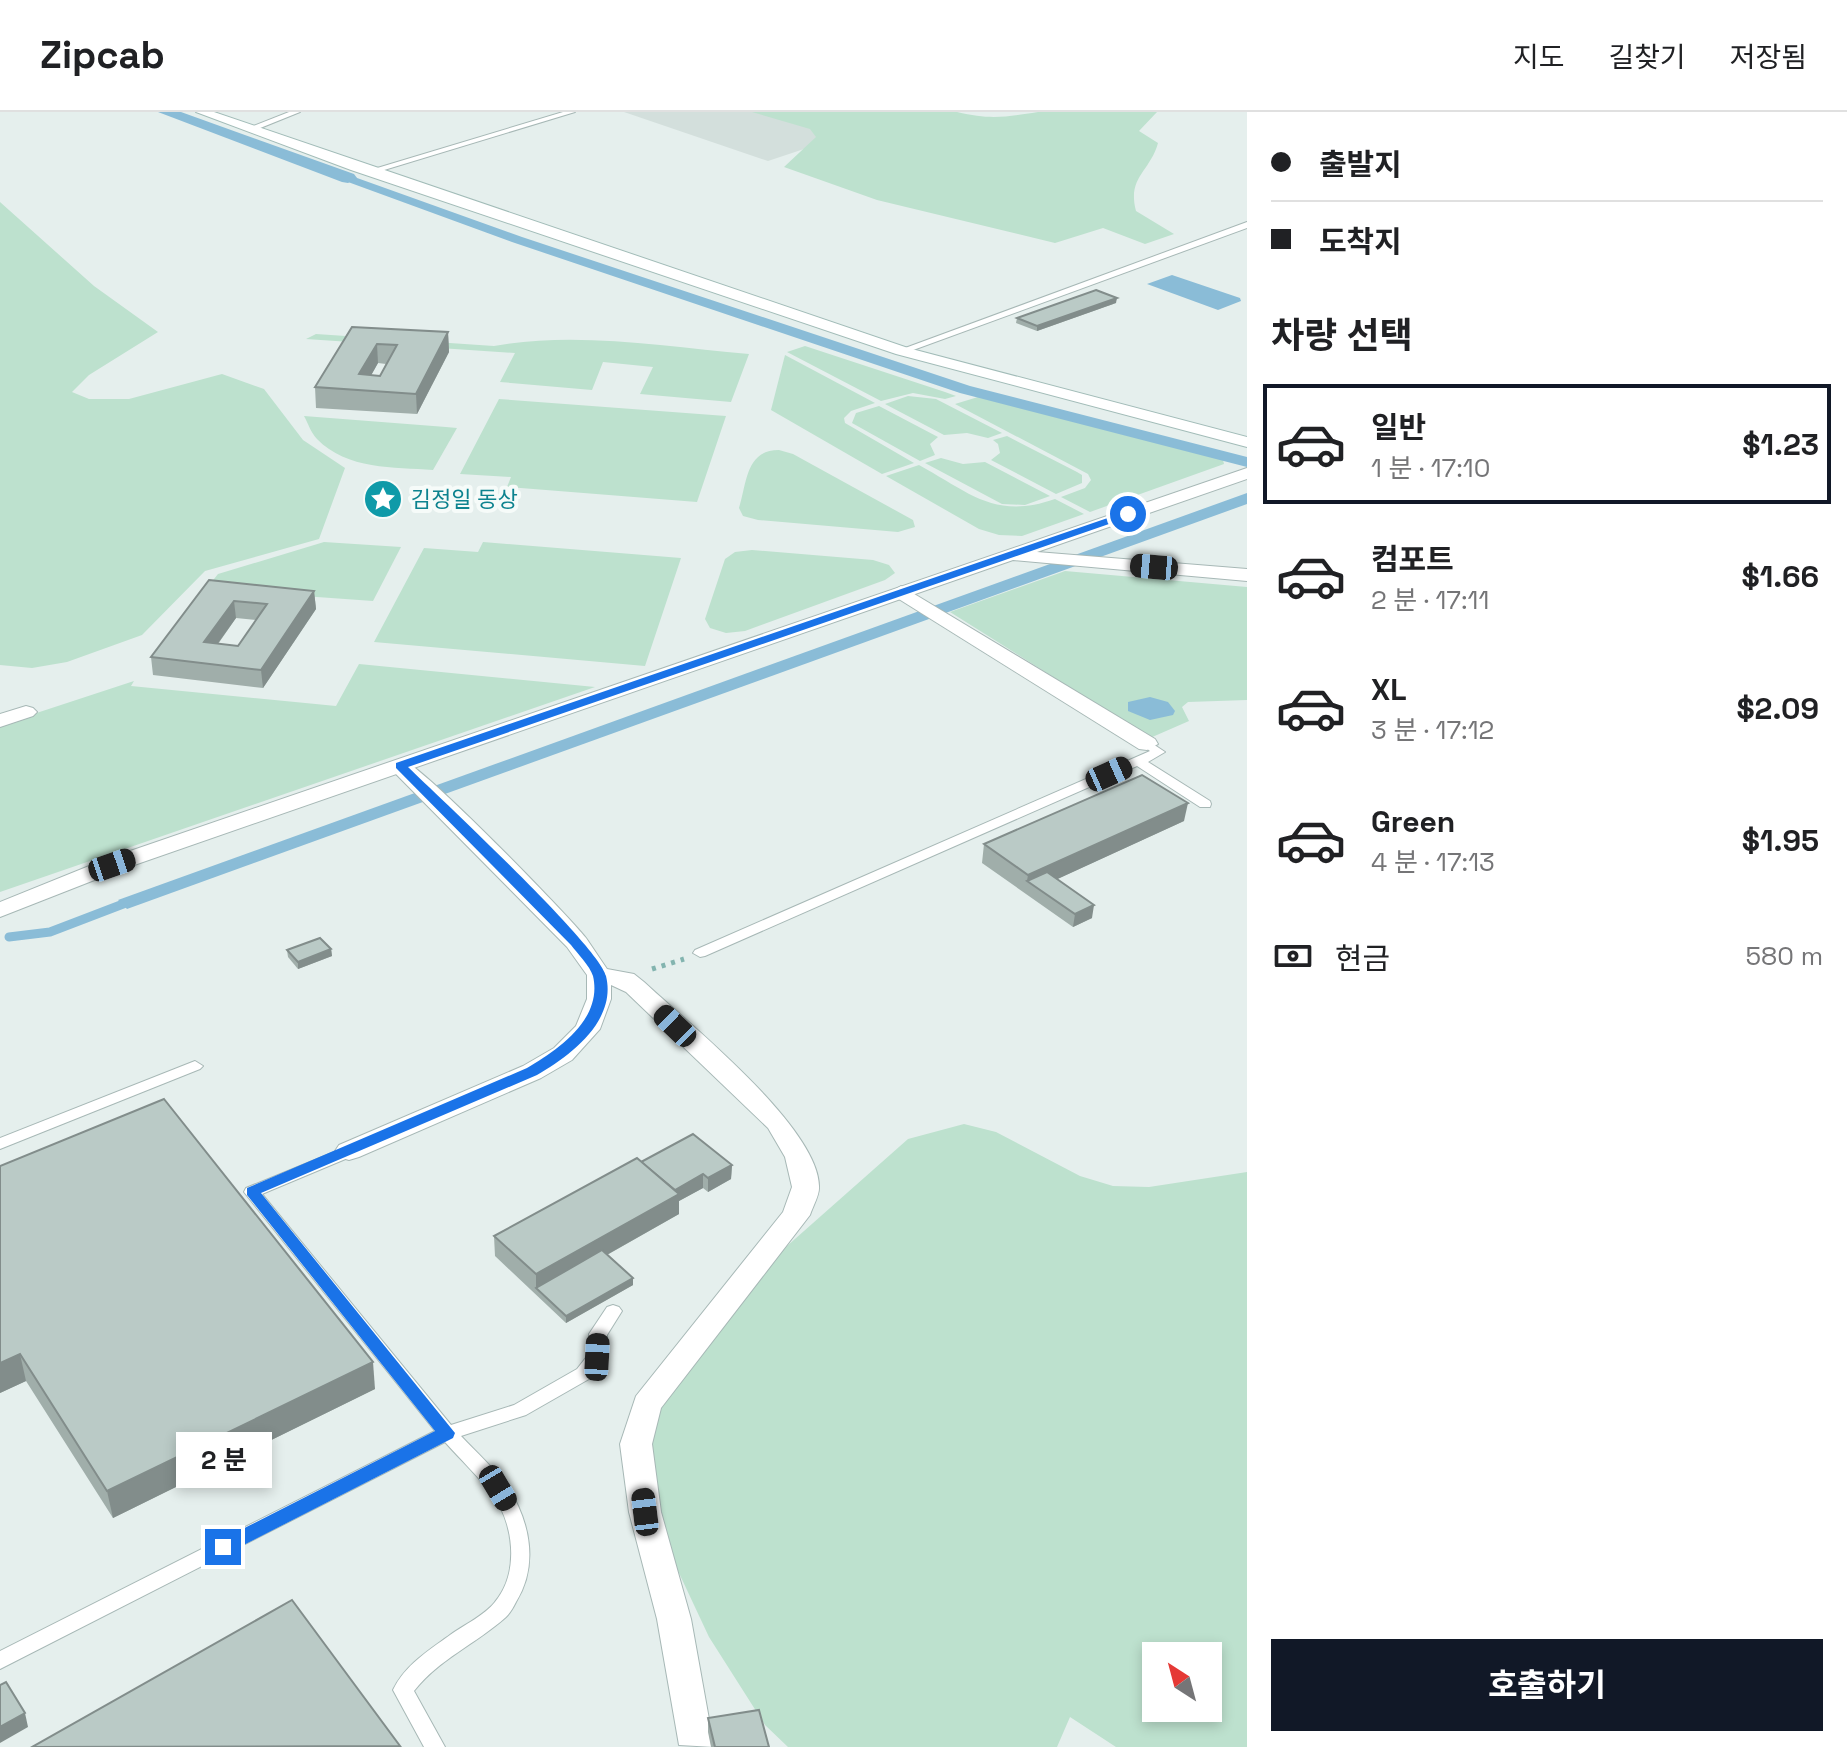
<!DOCTYPE html>
<html lang="ko">
<meta charset="utf-8">
<style>
body{margin:0;font-family:"Space Grotesk","Noto Sans KR",sans-serif;background:#f6f6f6;color:#202124;height:100vh;display:flex;flex-direction:column;font-size:30px;white-space:nowrap}
*{box-sizing:border-box;margin:0}
p{font-size:26px;color:#757577}
.icon{flex:none;width:44px;height:44px;fill:none;stroke:currentColor;stroke-width:2;stroke-linecap:round;stroke-linejoin:round}
.map{position:relative;flex:1;overflow:hidden}
.side{display:flex;flex-direction:column;background:#fff;width:600px}
.side>*{flex:none}
.banner{display:grid;align-content:center;height:176px;padding:0 24px;background:#fff}
.needle{width:52px;rotate:324deg}
.tools{position:absolute;left:1142px;top:1530px;display:grid;gap:16px}
.tools a{display:grid;place-items:center;width:80px;height:80px;border-radius:0px;background:#fff;box-shadow:0 4px 12px #0003;font-size:40px}
.end{position:absolute;width:36px;height:36px;margin:-18px;border:10px solid #1a73e8;background:#fff;box-shadow:0 0 0 4px #fff}
.from{border-radius:50%}
.bubble{position:absolute;height:56px;border-radius:0px;background:#fff;box-shadow:0 4px 12px #0003;font-size:26px;font-weight:700;line-height:56px;text-align:center}
.car{position:absolute;width:24px;height:48px;margin:-24px -12px;border-radius:10px;box-shadow:0 0 6px 2px #0007;background:linear-gradient(#222 24%,#8ab4d8 0 40%,#222 0 76%,#8ab4d8 0 86%,#222 0)}
.banner b{display:flex;align-items:center;gap:28px;height:76px;font-size:30px}
.banner b+b{border-top:2px solid #e0e0e0}
.banner i{width:20px;height:20px;background:#202124}
ul{padding:0;list-style:none}
li{display:flex;align-items:center;gap:24px;height:120px;margin:0 16px 12px;padding:0 8px;border:4px solid transparent;border-radius:0px}
li div{flex:1}
li b{display:block;font-size:30px}
li em{font-style:normal;font-weight:700}
li.selected{border-color:#111827}
li>.icon{width:72px;height:72px;stroke-width:1.5}
h2{padding:0 24px;font-size:36px;line-height:96px}
.pay{display:flex;align-items:center;gap:20px;height:88px;padding:0 24px;font-size:30px}
.pay p{margin-inline-start:auto}
.primary-button{display:flex;gap:16px;margin-top:auto;padding:16px 24px}
.primary-button a{flex:1;height:92px;border-radius:0px;background:#111827;color:#fff;font-size:32px;font-weight:700;line-height:92px;text-align:center}
header{display:flex;align-items:center;gap:48px;box-sizing:border-box;height:112px;padding:0 40px;background:#fff;border-bottom:2px solid #e0e0e0}
header strong{font-size:38px}
nav{display:flex;gap:44px;margin-inline-start:auto;font-size:28px}
main{display:flex;flex:1;min-height:0}
.map>svg:first-child{display:block}
</style>
<header>
<strong>Zipcab</strong>
<nav><a>지도</a><a>길찾기</a><a>저장됨</a></nav>
</header>
<main>
<div class="map">
<svg width="1247" height="1635" viewBox="0 0 1247 1635">
<rect width="100%" height="100%" fill="#e5efed"/>
<path fill="#d3dfdc" d="M624 0H915L768 49Z"/>
<g fill="#bde1ce" fill-rule="evenodd">
<path d="M752 0H957C990 8 1006 5 1038 0 1074 0 1120 0 1157 0L1139 19 1158 31C1150 60 1127 65 1136 99L1174 122 1145 132 1103 116 1055 131 877 88 784 55 816 25 810 17Z"/>
<path d="M0 90 94 174 158 220 89 263 72 280 89 287H129L222 262 264 277 303 328 345 356 319 427 205 459 142 523 67 550 32 556 0 553Z"/>
<path d="M316 222 494 234C577 219 666 235 749 242L731 290 640 282 653 255 603 250 592 278 500 270 515 241 306 227Z"/>
<path d="M805 234 945 280 956 284 945 287 913 281 881 289 787 240Z"/>
<path d="M785 243 875 291 851 299 844 306 845 311 914 351 882 362 771 298Z"/>
<path d="M908 284 936 287 1002 321 988 326 967 321 944 323 885 292Z"/>
<path d="M978 285 1223 348 1224 352 1090 400 1061 385 1085 376 1091 368 1088 362 955 292Z"/>
<path d="M499 287 726 304 697 390 507 375 511 365 460 362Z"/>
<path d="M879 294 938 325 930 332 935 343 920 349 852 311 856 301Z"/>
<path d="M304 304 446 315 457 316 433 358C394 355 347 358 317 327 311 321 308 311 304 304Z"/>
<path d="M1007 324 1077 360 1082 363V371L1056 382 991 348 1000 341 998 332 993 328Z"/>
<path d="M779 338 793 342 913 408 915 415 898 420 758 408 743 404 739 396C747 370 746 338 779 338Z"/>
<path d="M941 346 963 352 985 350 1050 384 1025 393 1002 392 925 351Z"/>
<path d="M919 353C970 381 995 408 1055 387L1084 402 1022 424 999 423 979 417 886 364Z"/>
<path d="M324 430 401 435 373 489 206 477 218 462Z"/>
<path d="M483 430 681 446 645 554 374 530 424 436 478 440Z"/>
<path d="M752 438 873 448 889 453 895 461 885 468 745 519 726 521 710 516 705 507 725 447 735 440Z"/>
<path d="M1065 459 1247 475V588L1188 590 1182 595 1189 609 1150 626 950 500Z"/>
<path d="M359 552 595 575 0 780V613L134 569 131 574 336 594Z"/>
<path d="M964 1012 996 1020 1080 1064 1113 1074 1149 1075 1247 1060V1635H1116L1070 1605 1057 1635H788L765 1613 709 1525 649 1397 651 1318 666 1282 778 1142 908 1027ZM1156 1544H1208V1596H1156Z"/>
</g>
<g fill="#8abcd7">
<path d="M318 52 522 125 970 274 1247 345V355L960 281 512 130 307 55Z"/>
<path d="M1172 163 1240 186 1241 189 1218 198 1147 172Z"/>
<path d="M1247 381V392L127 797 118 788Z"/>
<path d="M1150 585 1168 590 1175 599 1173 603 1150 608 1128 599V590Z"/>
</g>
<g fill="none" stroke-linecap="round" stroke-linejoin="round">
<path stroke="#8abcd7" stroke-width="9" d="M9 825 50 820 131 789"/>
<path fill="#8abcd7" fill-rule="evenodd" d="M158 0H181L354 62 357 66 348 71 342 70Z"/>
<defs>
<g id="service">
<path d="M289 0H300L253 19 246 17Z"/>
<path d="M563 0H575L371 62 364 60Z"/>
<path d="M1247 110V116L905 241 897 239Z"/>
<path d="M1147 628 1165 640 1148 650 1210 689 1211 692 1210 695H1200L1137 654 705 844 700 845 693 841 695 838 1150 639 1141 632Z"/>
<path d="M195 949 203 954 200 957 0 1037V1026Z"/>
<path d="M349 1034 355 1035 357 1039 355 1043 262 1082 451 1313 514 1293 577 1257 588 1243 589 1222 607 1195 613 1193 619 1195 622 1199 607 1223 606 1245 589 1267 526 1303 461 1324C476 1340 494 1356 507 1374 530 1409 539 1453 516 1490 513 1496 510 1501 506 1505 476 1532 439 1547 414 1579L445 1635H424L393 1578C405 1553 428 1539 450 1523 464 1513 485 1503 495 1490 520 1460 514 1410 491 1381 477 1363 460 1347 445 1330L0 1557V1539L435 1319 244 1080 246 1076Z"/>
</g>
<g id="minor">
<path d="M901 474 1155 627 1158 632 1147 638 1139 637 894 484 891 480Z"/>
<path d="M26 594 33 596 37 600 33 604 0 615V602Z"/>
<path d="M401 647C421 652 566 801 586 826 593 836 600 847 607 857L634 862 644 870C688 911 818 1015 819 1074 820 1082 813 1094 810 1103L661 1296 652 1332 661 1400 691 1507 714 1635 679 1633 657 1507 629 1400 620 1332 636 1284 783 1100 792 1075 785 1045 768 1016 626 880 611 873V887L600 917 572 948 541 966 359 1045 349 1048 339 1045 335 1039 339 1033 523 954 554 936 576 914 587 887V863L567 835 393 659 390 654Z"/>
</g>
<path id="tertiary" d="M1247 356V367L1037 440 1247 457V469L1013 448 120 758 0 805V790L104 748Z"/>
<path id="secondary" d="M196 0H214L908 236 1247 325V335L896 242 351 58Z"/>
</defs>
<use href="#service" stroke="#a7b8b6" stroke-width="2"/>
<use href="#minor" stroke="#a7b8b6" stroke-width="2"/>
<use href="#tertiary" stroke="#a7b8b6" stroke-width="2"/>
<use href="#secondary" stroke="#a2bcb8" stroke-width="2"/>
<path stroke="#83b4af" stroke-width="5" stroke-dasharray="4 6" stroke-linecap="butt" d="M652 857 684 847"/>
<use href="#service" fill="#fff" fill-rule="evenodd"/>
<use href="#minor" fill="#fff" fill-rule="evenodd"/>
<use href="#tertiary" fill="#fff" fill-rule="evenodd"/>
<use href="#secondary" fill="#fff" fill-rule="evenodd"/>
</g>
<g fill="#a0aeaa" fill-rule="evenodd">
<path d="M1116 191 1037 219 1016 211 1017 206Z"/>
<path d="M352 215 448 220 449 240 417 302 316 296 315 275ZM378 251 386 252 380 264 371 263Z"/>
<path d="M209 468 314 479 316 497 263 576 153 563 151 545ZM236 506 256 508 238 534 218 532Z"/>
<path d="M1184 709 1057 767 1092 806 1073 815 982 751 984 732Z"/>
<path d="M331 837 332 844 298 857 288 845 287 838Z"/>
<path d="M641 1050 732 1053 731 1067 708 1080 703 1076 679 1089V1102L607 1143 633 1173 566 1211 495 1144 494 1124Z"/>
<path d="M0 1054 375 1277 113 1406 26 1269 0 1281Z"/>
<path d="M708 1606 769 1635H711L708 1620Z"/>
</g>
<g fill="#828d8b">
<path d="M1117 186 1116 191 1037 219V214Z"/>
<path d="M448 220 449 240 417 302 416 282Z"/>
<path d="M377 232 378 251 363 278 359 262Z"/>
<path d="M314 479 316 497 263 576 261 558Z"/>
<path d="M234 489 236 506 206 548 204 530Z"/>
<path d="M1188 691 1184 709 1038 776 1027 769 1028 763Z"/>
<path d="M1094 793 1092 806 1073 815 1075 802Z"/>
<path d="M331 837 332 844 298 857V850Z"/>
<path d="M732 1053 731 1067 708 1080V1066Z"/>
<path d="M703 1062V1076L679 1089V1102L541 1180 536 1176V1162L670 1081Z"/>
<path d="M633 1166V1173L566 1211V1204Z"/>
<path d="M20 1242 26 1269 0 1281V1251Z"/>
<path d="M373 1250 375 1277 113 1406 107 1379Z"/>
<path d="M25 1601 28 1615 0 1631V1615Z"/>
</g>
<g fill="#bacac6" stroke="#828d8b" stroke-width="2" fill-rule="evenodd">
<path d="M1096 178 1117 186 1037 214 1017 206Z"/>
<path d="M352 215 448 220 416 282 315 275ZM377 232 397 233 380 264 359 262Z"/>
<path d="M209 468 314 479 261 558 151 545ZM234 489 267 492 238 534 204 530Z"/>
<path d="M1142 663 1188 691 1028 763 984 732Z"/>
<path d="M1047 760 1094 793 1075 802 1027 769Z"/>
<path d="M320 826 331 837 298 850 287 838Z"/>
<path d="M164 987 373 1250 107 1379 20 1242 0 1251V1054Z"/>
<path d="M693 1022 732 1053 708 1066 703 1062 675 1078 641 1050Z"/>
<path d="M637 1046 679 1082 536 1162 494 1124Z"/>
<path d="M602 1138 633 1166 566 1204 536 1176Z"/>
<path d="M292 1488 400 1634 32 1635Z"/>
<path d="M6 1570 25 1601 0 1615V1573Z"/>
<path d="M759 1598 769 1635H715L708 1606Z"/>
</g>
<path fill="#1a73e8" d="M1128 399 1132 404 408 655C440 686 599 834 606 864 617 909 570 944 537 963L261 1081 455 1321 453 1326 230 1440H217L215 1435 217 1430 435 1319 247 1083V1076L527 956C558 938 603 907 593 864 590 854 577 841 571 833L396 656V651Z"/>
<defs>
<symbol id="sight-disc" viewBox="-11 -11 22 22"><circle r="9.5" fill="#0f9aa8" stroke="#f6fbf9"/><path d="M0-6L1.8-2.2L6-1.7L2.9 1.2L3.7 5.4L0 3.3L-3.7 5.4L-2.9 1.2L-6-1.7L-1.8-2.2Z" fill="#fff"/></symbol>
</defs>
<g fill-rule="evenodd">
<use href="#sight-disc" x="361" y="365" width="44" height="44"/>
</g>
<g text-anchor="middle" stroke-width="8" stroke-linejoin="round" paint-order="stroke">
<g font-size="22" fill="#0d838f" stroke="#f6fbf9" text-anchor="start">
<text x="411" y="395">김정일 동상</text>
</g>
</g>
</svg>
<div class="tools">
<a><svg class="needle" viewBox="-14 -14 28 28"><path d="M0-13l5 13h-10z" fill="#e53935"/><path d="M0 13l5-13h-10z" fill="#757577"/></svg></a>
</div>
<i class="end from" style="left:1128px;top:402px"></i>
<i class="end" style="left:223px;top:1435px"></i>
<div class="bubble" style="left:176px;top:1320px;width:96px">2 분</div>
<i class="car" style="left:1154px;top:455px;rotate:275deg"></i>
<i class="car" style="left:1109px;top:662px;rotate:66deg"></i>
<i class="car" style="left:112px;top:753px;rotate:71deg"></i>
<i class="car" style="left:675px;top:914px;rotate:314deg"></i>
<i class="car" style="left:597px;top:1245px;rotate:3deg"></i>
<i class="car" style="left:498px;top:1376px;rotate:149deg"></i>
<i class="car" style="left:645px;top:1400px;rotate:353deg"></i>
</div>
<section class="side">
<div class="banner">
<b><i class="from"></i>출발지</b>
<b><i></i>도착지</b>
</div>
<h2>차량 선택</h2>
<ul>
<li class="selected"><svg class="icon" aria-label="car" viewBox="0 0 24 24"><path d="M5 17H2v-5l4-1 3-4h7l3 4 3 1v5h-3M9 17h6M6 11h13"/><circle cx="7" cy="17" r="2"/><circle cx="17" cy="17" r="2"/></svg><div><b>일반</b><p>1 분 · 17:10</p></div><em>$1.23</em></li>
<li><svg class="icon" aria-label="car" viewBox="0 0 24 24"><path d="M5 17H2v-5l4-1 3-4h7l3 4 3 1v5h-3M9 17h6M6 11h13"/><circle cx="7" cy="17" r="2"/><circle cx="17" cy="17" r="2"/></svg><div><b>컴포트</b><p>2 분 · 17:11</p></div><em>$1.66</em></li>
<li><svg class="icon" aria-label="car" viewBox="0 0 24 24"><path d="M5 17H2v-5l4-1 3-4h7l3 4 3 1v5h-3M9 17h6M6 11h13"/><circle cx="7" cy="17" r="2"/><circle cx="17" cy="17" r="2"/></svg><div><b>XL</b><p>3 분 · 17:12</p></div><em>$2.09</em></li>
<li><svg class="icon" aria-label="car" viewBox="0 0 24 24"><path d="M5 17H2v-5l4-1 3-4h7l3 4 3 1v5h-3M9 17h6M6 11h13"/><circle cx="7" cy="17" r="2"/><circle cx="17" cy="17" r="2"/></svg><div><b>Green</b><p>4 분 · 17:13</p></div><em>$1.95</em></li>
</ul>
<div class="pay"><svg class="icon" aria-label="cash" viewBox="0 0 24 24"><path d="M3 7h18v10H3z"/><circle cx="12" cy="12" r="2"/></svg>현금<p>580 m</p></div>
<div class="primary-button"><a>호출하기</a></div>
</section>
</main>
